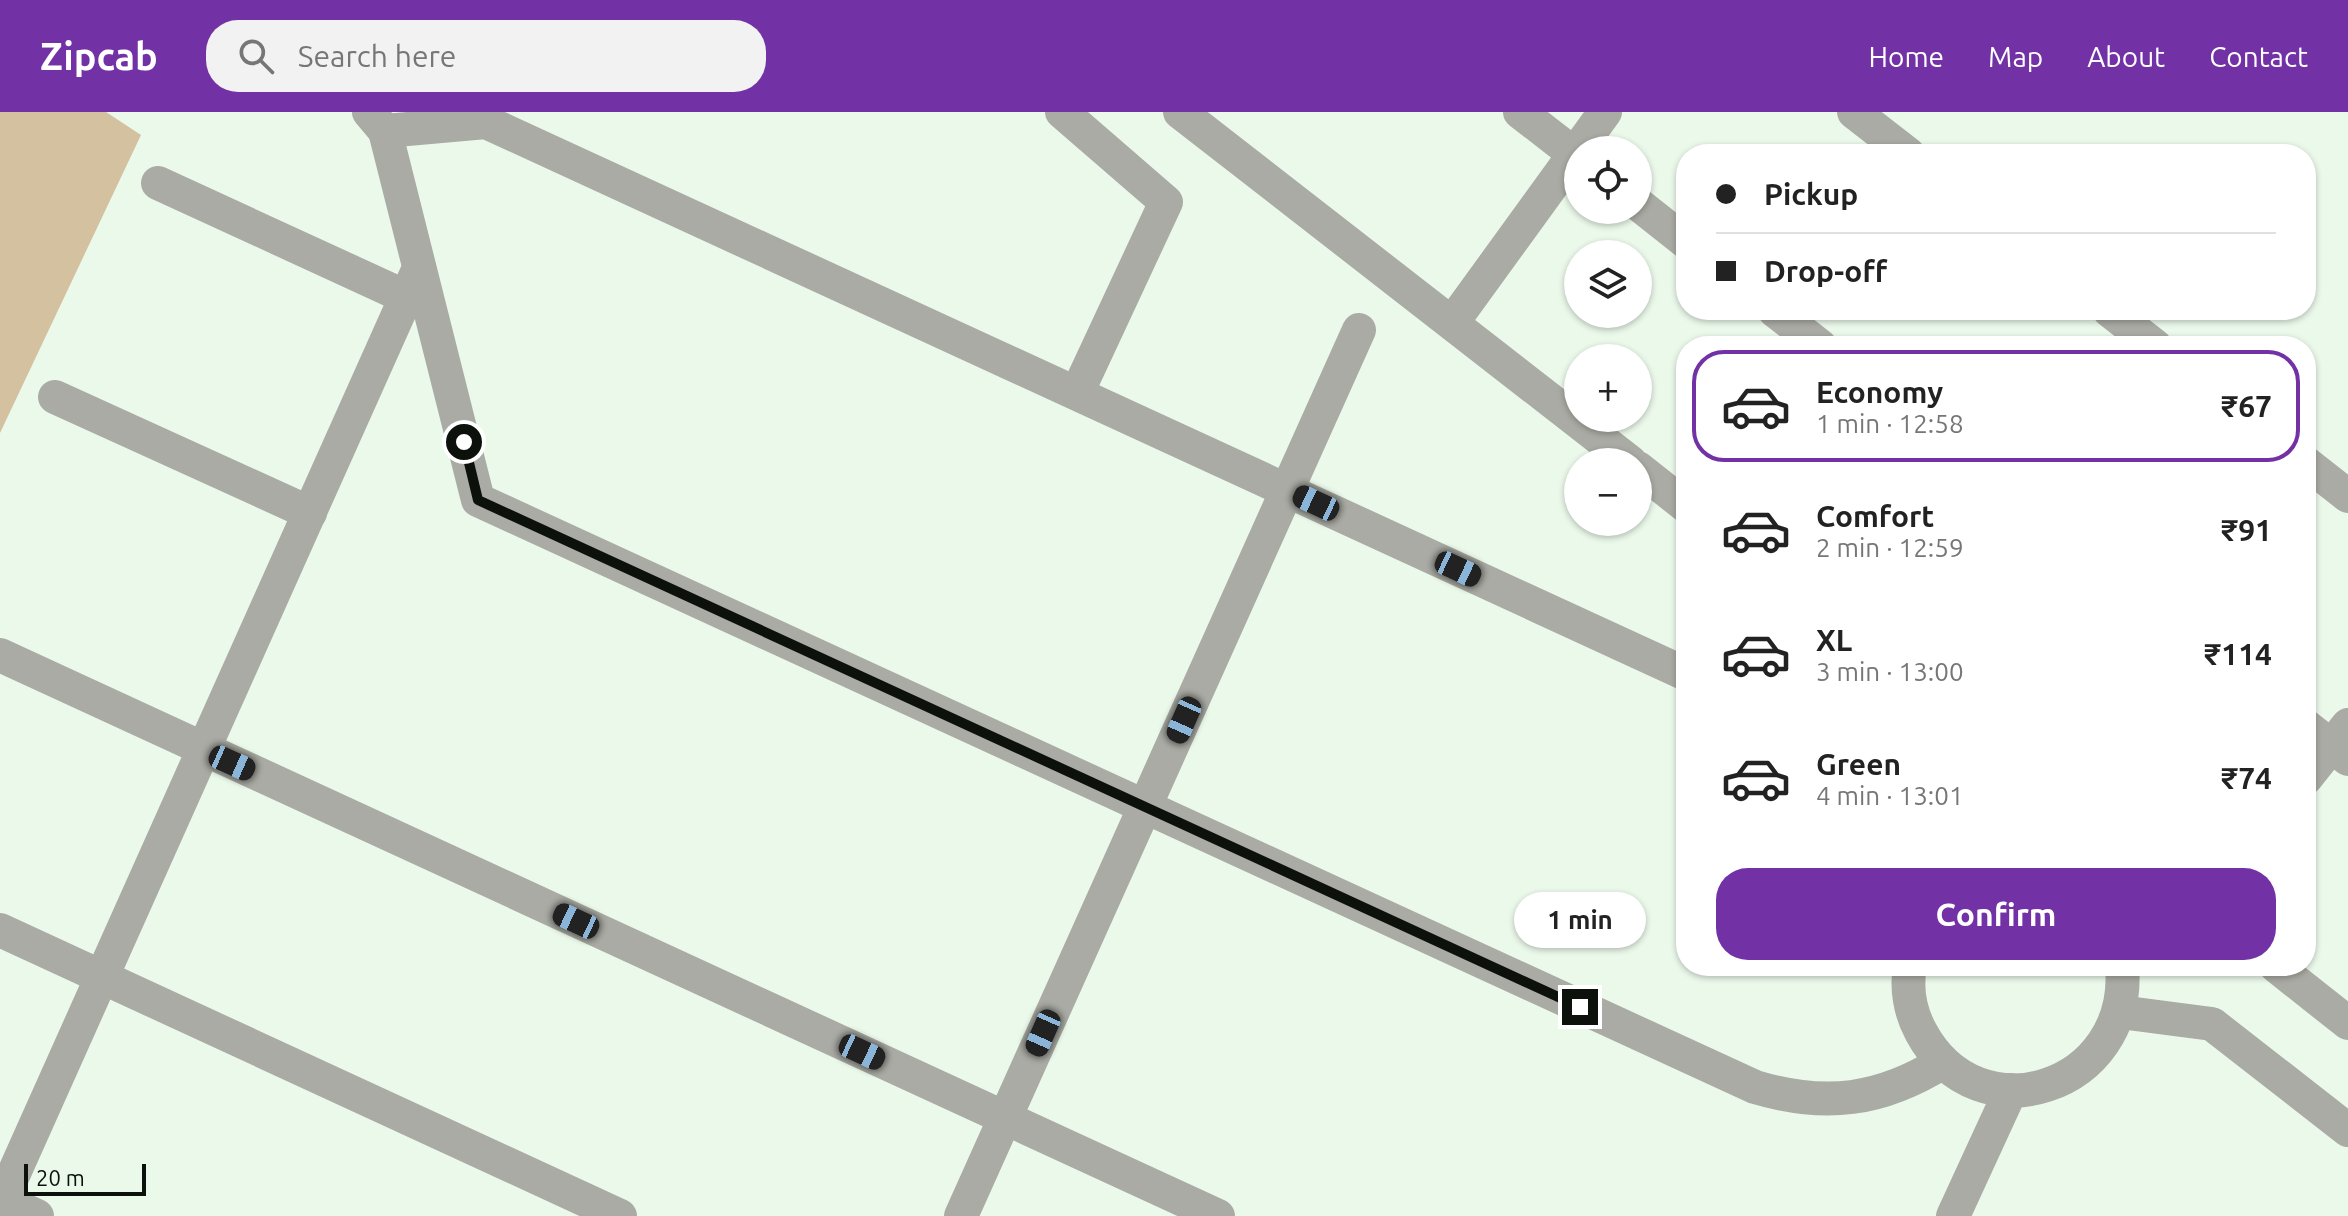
<!DOCTYPE html>
<meta charset="utf-8">
<style>
body{margin:0;font-family:Ubuntu,sans-serif;background:#f2f2f2;color:#222;height:100vh;display:flex;flex-direction:column;font-size:30px;white-space:nowrap}
*{box-sizing:border-box;margin:0}
p{font-size:26px;color:#767676}
.icon{flex:none;width:44px;height:44px;fill:none;stroke:currentColor;stroke-width:2;stroke-linecap:round;stroke-linejoin:round}
.map{position:relative;flex:1;overflow:hidden}
.side{position:absolute;left:1676px;top:224px;width:640px;height:640px;display:flex;flex-direction:column;background:#fff;border-radius:32px;box-shadow:0 2px 6px #0004}
.side>*{flex:none}
.hud{position:absolute;left:1676px;top:32px;width:640px;height:176px;border-radius:32px;box-shadow:0 2px 6px #0004;display:grid;align-content:center;height:176px;padding:0 40px;background:#fff}
.buttons{position:absolute;left:1564px;top:24px;display:grid;gap:16px}
.buttons a{display:grid;place-items:center;width:88px;height:88px;border-radius:50%;background:#fff;box-shadow:0 2px 6px #0004;font-size:40px}
.scale{position:absolute;left:24px;bottom:20px;width:122px;box-sizing:border-box;padding-left:8px;border:4px solid #0c110c;border-top:0;font-size:22px;line-height:28px;white-space:nowrap;color:#0c110c;-webkit-text-stroke:6px #ebf9eb;paint-order:stroke}
.end{position:absolute;width:36px;height:36px;margin:-18px;border:10px solid #0c110c;background:#fff;box-shadow:0 0 0 4px #fff}
.from{border-radius:50%}
.bubble{position:absolute;height:56px;border-radius:28px;background:#fff;box-shadow:0 2px 6px #0004;font-size:26px;font-weight:600;line-height:56px;text-align:center}
.car{position:absolute;width:24px;height:48px;margin:-24px -12px;border-radius:10px;box-shadow:0 0 6px 2px #0007;background:linear-gradient(#222 24%,#8ab4d8 0 40%,#222 0 76%,#8ab4d8 0 86%,#222 0)}
.hud b{display:flex;align-items:center;gap:28px;height:76px;font-size:30px}
.hud b+b{border-top:2px solid #e0e0e0}
.hud i{width:20px;height:20px;background:#222}
ul{padding:14px 0 0;list-style:none}
li{display:flex;align-items:center;gap:24px;height:112px;margin:0 16px 12px;padding:0 24px;border:4px solid transparent;border-radius:32px}
li div{flex:1}
li b{display:block;font-size:30px}
li em{font-style:normal;font-weight:600}
li.selected{border-color:#7231a5}
li>.icon{width:72px;height:72px;stroke-width:1.5}
.button{display:flex;gap:16px;margin-top:auto;padding:16px 40px}
.button a{flex:1;height:92px;border-radius:32px;background:#7231a5;color:#fff;font-size:32px;font-weight:600;line-height:92px;text-align:center}
header{display:flex;align-items:center;gap:48px;box-sizing:border-box;height:112px;padding:0 40px;background:#7231a5;color:#fff}
header strong{font-size:38px}
nav{display:flex;gap:44px;margin-inline-start:auto;font-size:28px}
.search{width:560px;height:72px;background:#f2f2f2;display:flex;align-items:center;gap:20px;box-sizing:border-box;padding:0 28px;border-radius:32px;color:#767676;font-size:30px}
.map>svg:first-child{display:block}
</style>
<header>
<strong>Zipcab</strong>
<div class="search"><svg class="icon" aria-label="search" viewBox="0 0 24 24"><circle cx="10" cy="10" r="6"/><path d="M15 15l6 6"/></svg>Search here</div>
<nav><a>Home</a><a>Map</a><a>About</a><a>Contact</a></nav>
</header>
<div class="map">
<svg width="2348" height="1104" viewBox="0 0 2348 1104">
<rect width="100%" height="100%" fill="#ebf9eb"/>
<path fill="#d4c1a0" d="M0 0H106L141 23 0 321Z"/>
<g fill="none" stroke-linecap="round" stroke-linejoin="round">
<g stroke="#aaaba4" stroke-width="34">
<path d="M369 0 385 19 478 388 1755 975C1825 996 1881 989 1943 950"/>
<path d="M1062 0 1166 90 1077 281"/>
<path d="M1180 0 1630 350"/>
<path d="M1520 0 1578 45"/>
<path d="M1854 0 1908 42"/>
<path d="M385 19 486 10 1686 562"/>
<path d="M158 71 406 185"/>
<path d="M1638 92 1686 130"/>
<path d="M1774 198 1820 234"/>
<path d="M2109 198 2155 234"/>
<path d="M1452 211 1605 0"/>
<path d="M55 285 310 401"/>
<path d="M2306 351 2348 384"/>
<path d="M1638 356 1686 394"/>
<path d="M0 543 1218 1104"/>
<path d="M2306 614 2348 647"/>
<path d="M2306 666 2348 613"/>
<path d="M0 818 620 1104"/>
<path d="M1910 854C1906 876 1910 900 1921 920 1978 1027 2133 976 2122 854"/>
<path d="M2276 854 2348 911"/>
<path d="M2120 900 2212 912 2348 1018"/>
<path d="M0 1087 37 1104"/>
<path d="M2 1088 419 156"/>
<path d="M961 1104 1359 218"/>
<path d="M1953 1104 2011 978"/>
</g>
</g>
<g fill="none" stroke-linecap="round" stroke-linejoin="round">
<path stroke="#0c110c" stroke-width="10" d="M464 330 478 388 1580 895"/>
</g>
</svg>
<div class="buttons">
<a><svg class="icon" aria-label="locate" viewBox="0 0 24 24"><circle cx="12" cy="12" r="6"/><path d="M12 2v4M12 18v4M2 12h4M18 12h4"/></svg></a>
<a><svg class="icon" aria-label="layers" viewBox="0 0 24 24"><path d="M12 4l9 5-9 5-9-5zM3 14l9 5 9-5"/></svg></a>
<a>+</a>
<a>−</a>
</div>
<div class="scale">20 m</div>
<i class="end from" style="left:464px;top:330px"></i>
<i class="end" style="left:1580px;top:895px"></i>
<div class="bubble" style="left:1514px;top:780px;width:132px">1 min</div>
<i class="car" style="left:1316px;top:391px;rotate:295deg"></i>
<i class="car" style="left:1458px;top:457px;rotate:115deg"></i>
<i class="car" style="left:1184px;top:608px;rotate:204deg"></i>
<i class="car" style="left:232px;top:651px;rotate:114deg"></i>
<i class="car" style="left:576px;top:809px;rotate:295deg"></i>
<i class="car" style="left:1043px;top:921px;rotate:204deg"></i>
<i class="car" style="left:862px;top:940px;rotate:115deg"></i>
<div class="hud">
<b><i class="from"></i>Pickup</b>
<b><i></i>Drop-off</b>
</div>
<section class="side">
<ul>
<li class="selected"><svg class="icon" aria-label="car" viewBox="0 0 24 24"><path d="M5 17H2v-5l4-1 3-4h7l3 4 3 1v5h-3M9 17h6M6 11h13"/><circle cx="7" cy="17" r="2"/><circle cx="17" cy="17" r="2"/></svg><div><b>Economy</b><p>1 min · 12:58</p></div><em>₹67</em></li>
<li><svg class="icon" aria-label="car" viewBox="0 0 24 24"><path d="M5 17H2v-5l4-1 3-4h7l3 4 3 1v5h-3M9 17h6M6 11h13"/><circle cx="7" cy="17" r="2"/><circle cx="17" cy="17" r="2"/></svg><div><b>Comfort</b><p>2 min · 12:59</p></div><em>₹91</em></li>
<li><svg class="icon" aria-label="car" viewBox="0 0 24 24"><path d="M5 17H2v-5l4-1 3-4h7l3 4 3 1v5h-3M9 17h6M6 11h13"/><circle cx="7" cy="17" r="2"/><circle cx="17" cy="17" r="2"/></svg><div><b>XL</b><p>3 min · 13:00</p></div><em>₹114</em></li>
<li><svg class="icon" aria-label="car" viewBox="0 0 24 24"><path d="M5 17H2v-5l4-1 3-4h7l3 4 3 1v5h-3M9 17h6M6 11h13"/><circle cx="7" cy="17" r="2"/><circle cx="17" cy="17" r="2"/></svg><div><b>Green</b><p>4 min · 13:01</p></div><em>₹74</em></li>
</ul>
<div class="button"><a>Confirm</a></div>
</section>
</div>
